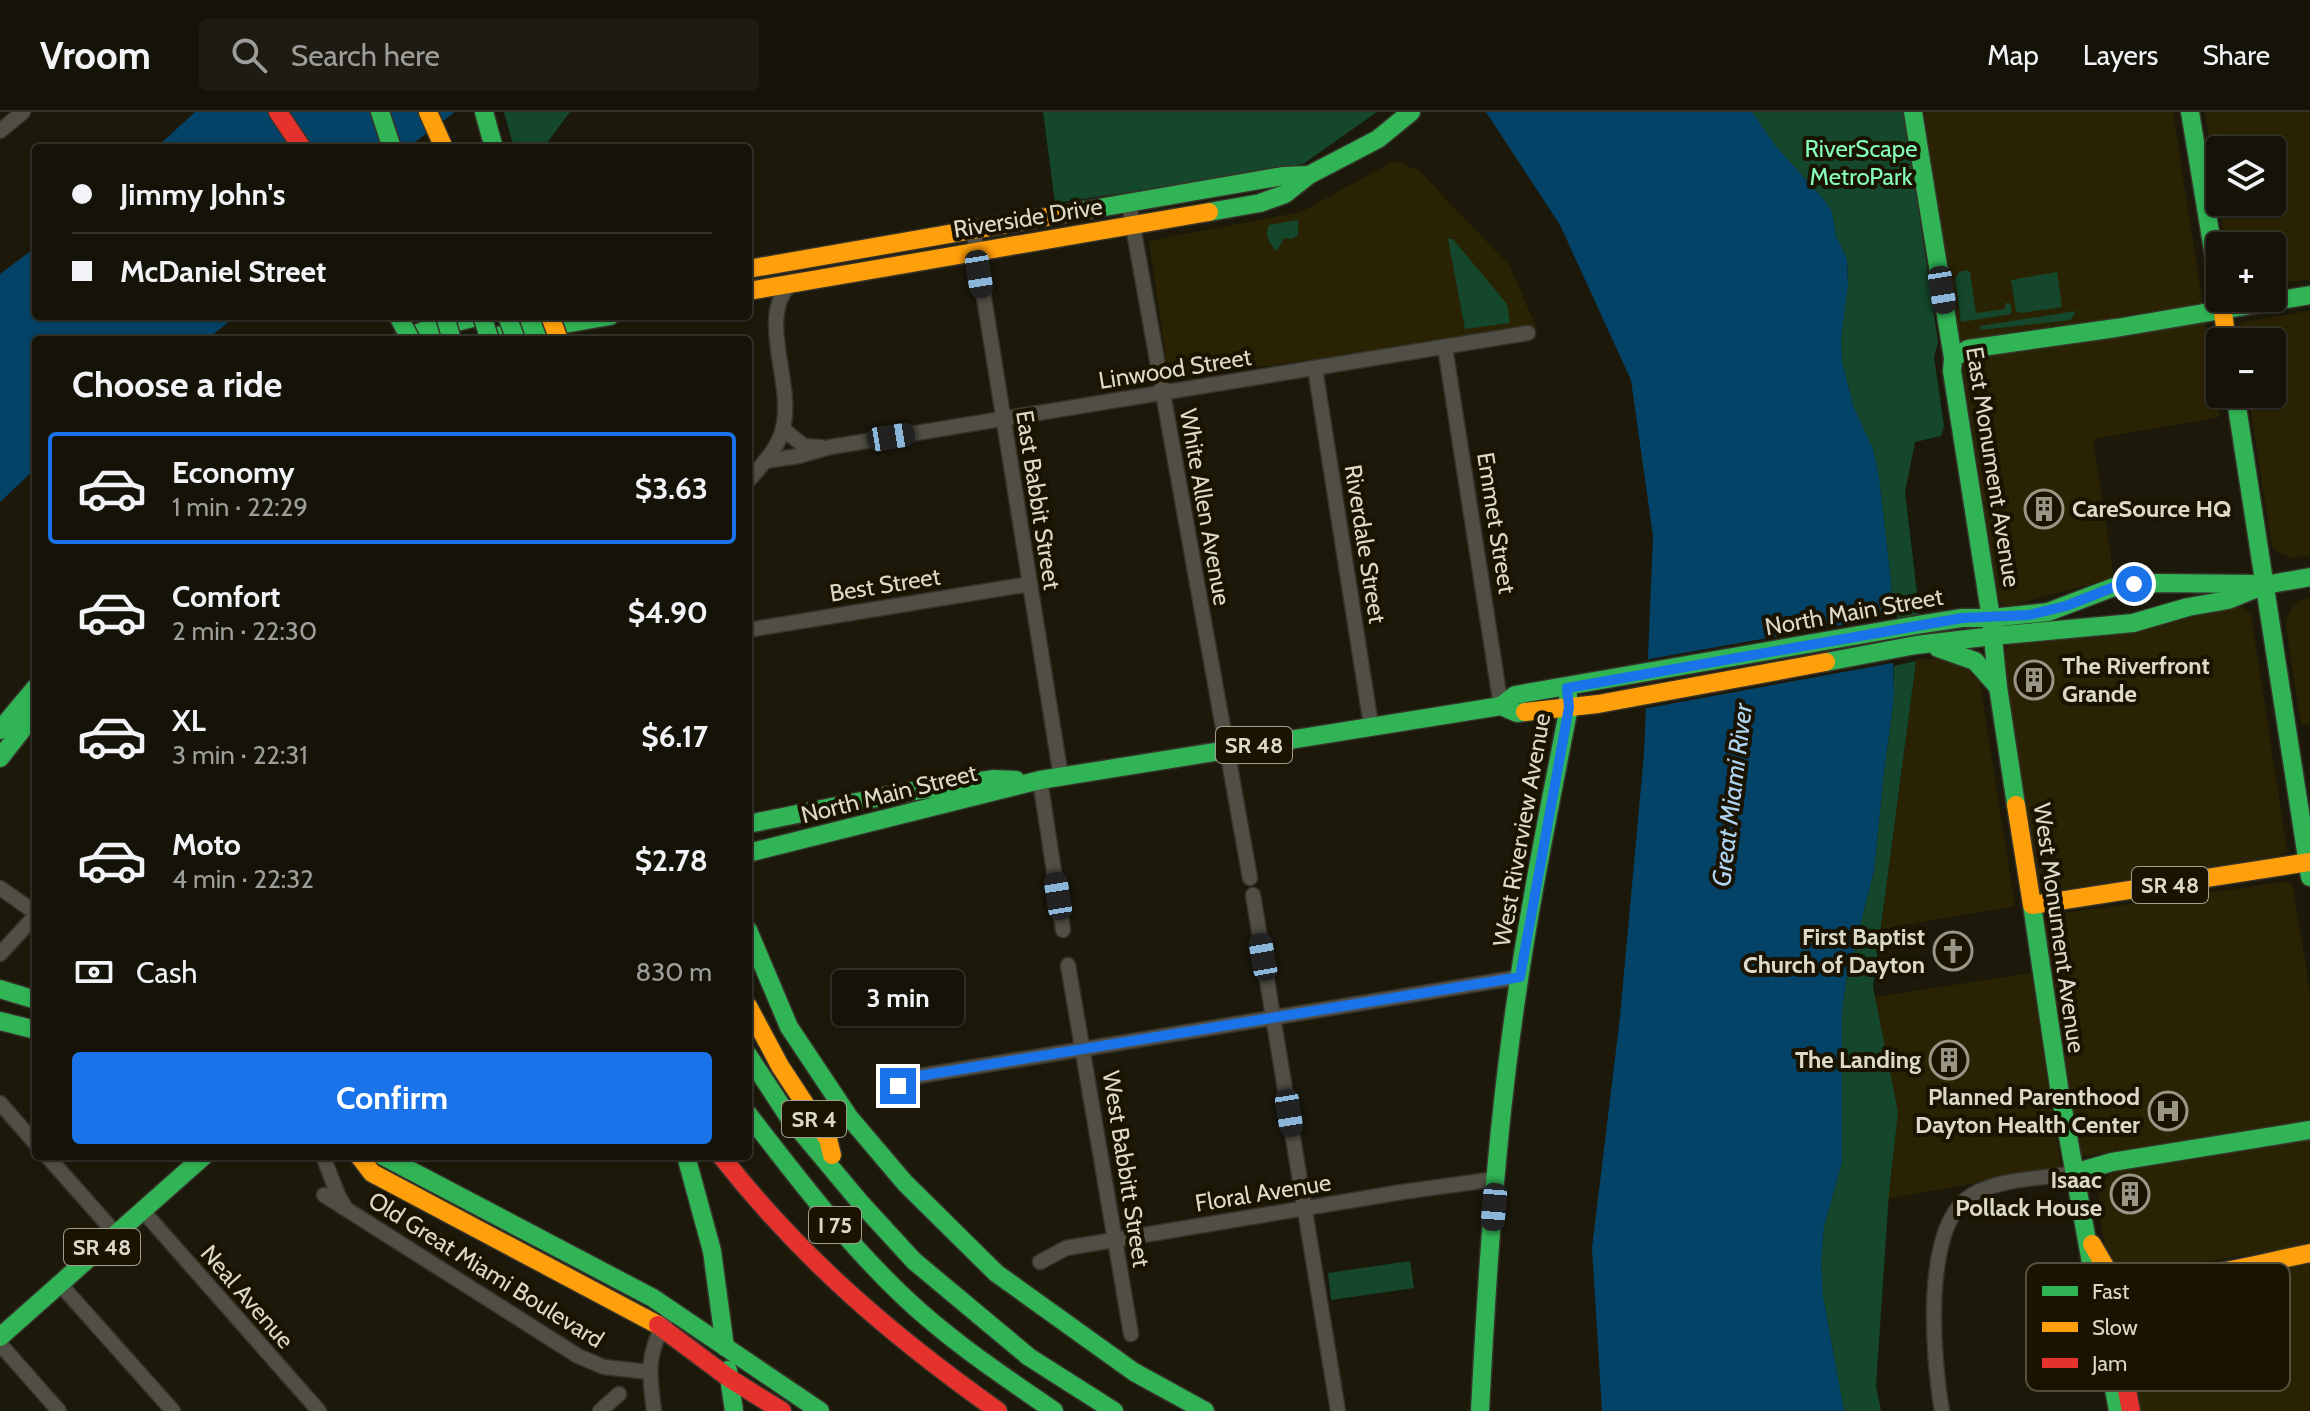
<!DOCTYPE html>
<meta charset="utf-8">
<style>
body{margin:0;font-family:Cabin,sans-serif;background:#1e1c12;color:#f1f3f6;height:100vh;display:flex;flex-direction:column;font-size:30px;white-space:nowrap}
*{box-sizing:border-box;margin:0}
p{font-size:26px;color:#9d9e9c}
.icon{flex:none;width:44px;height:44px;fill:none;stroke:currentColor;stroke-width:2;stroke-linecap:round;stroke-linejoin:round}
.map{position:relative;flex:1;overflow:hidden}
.details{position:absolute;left:32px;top:224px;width:720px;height:824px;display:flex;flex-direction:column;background:#151308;border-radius:8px;box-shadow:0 2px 6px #0004,0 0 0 2px #343229}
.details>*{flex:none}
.top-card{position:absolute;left:32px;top:32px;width:720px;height:176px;border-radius:8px;box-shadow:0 2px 6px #0004,0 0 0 2px #343229;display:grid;align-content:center;height:176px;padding:0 40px;background:#151308}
.fabs{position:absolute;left:2206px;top:24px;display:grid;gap:16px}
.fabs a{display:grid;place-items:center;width:80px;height:80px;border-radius:8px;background:#151308;box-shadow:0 2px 6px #0004,0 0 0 2px #343229;font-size:40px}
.end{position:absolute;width:36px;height:36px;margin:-18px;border:10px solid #1a73e8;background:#fff;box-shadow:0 0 0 4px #fff}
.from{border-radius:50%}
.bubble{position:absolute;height:56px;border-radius:8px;background:#151308;box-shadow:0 2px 6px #0004,0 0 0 2px #343229;font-size:26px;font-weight:700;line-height:56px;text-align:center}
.car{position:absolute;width:24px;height:48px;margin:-24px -12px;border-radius:10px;box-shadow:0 0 6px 2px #0007;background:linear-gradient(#222 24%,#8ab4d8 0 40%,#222 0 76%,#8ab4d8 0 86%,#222 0)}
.top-card b{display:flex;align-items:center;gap:28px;height:76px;font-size:30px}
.top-card b+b{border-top:2px solid #343229}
.top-card i{width:20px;height:20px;background:#f1f3f6}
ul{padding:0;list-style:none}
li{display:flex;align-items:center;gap:24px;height:112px;margin:0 16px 12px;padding:0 24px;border:4px solid transparent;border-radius:8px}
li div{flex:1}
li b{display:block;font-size:30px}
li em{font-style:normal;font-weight:700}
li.selected{border-color:#1a73e8}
li>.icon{width:72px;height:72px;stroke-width:1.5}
h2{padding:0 40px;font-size:36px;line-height:96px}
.pay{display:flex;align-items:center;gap:20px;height:88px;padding:0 40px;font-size:30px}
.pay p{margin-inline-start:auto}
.button{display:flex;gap:16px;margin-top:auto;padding:16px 40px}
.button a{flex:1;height:92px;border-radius:8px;background:#1a73e8;color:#fff;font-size:32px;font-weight:700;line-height:92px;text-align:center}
header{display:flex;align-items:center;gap:48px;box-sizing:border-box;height:112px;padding:0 40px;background:#151308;border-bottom:2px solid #343229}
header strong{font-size:38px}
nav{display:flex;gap:44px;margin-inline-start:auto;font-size:28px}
.search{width:560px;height:72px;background:#1e1c12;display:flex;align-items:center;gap:20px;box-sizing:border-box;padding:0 28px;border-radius:8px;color:#9d9e9c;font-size:30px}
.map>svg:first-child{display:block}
</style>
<header>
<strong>Vroom</strong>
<div class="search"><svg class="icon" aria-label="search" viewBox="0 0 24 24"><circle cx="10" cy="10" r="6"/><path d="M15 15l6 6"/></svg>Search here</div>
<nav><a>Map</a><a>Layers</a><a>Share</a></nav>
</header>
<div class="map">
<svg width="2310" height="1299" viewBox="0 0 2310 1299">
<rect width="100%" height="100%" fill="#1c190b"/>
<g fill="#2a2303" fill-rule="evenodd">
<path d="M1924 0H2173L2220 305 2093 327 2114 466 2010 494 2002 493 1997 484Z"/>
<path d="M2205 0H2310V167L2272 173V134H2226ZM2220 38H2272V90H2220Z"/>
<path d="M1394 49 1418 58 1509 153 1537 217 1169 267 1149 129 1301 100Z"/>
<path d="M2310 199V443L2293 446 2279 441 2272 435 2248 282H2272V230H2240L2238 218 2239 213 2243 210Z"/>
<path d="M2310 486V611L2301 613 2286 514 2287 505 2294 494 2300 488Z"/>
<path d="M2243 495 2251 503 2287 739 2274 745 2040 781 2003 551 2006 538 2011 531 2024 526 2096 524 2126 520 2193 500Z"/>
<path d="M1919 547H1961L1979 566 2015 794 1881 817 1916 549Z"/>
<path d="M2284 770 2291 771 2293 776 2310 881V1009L2088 1044 2079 1042 2042 821 2043 811 2052 803Z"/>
<path d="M2031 861 2061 1055 1888 1087 1898 1000 1875 885Z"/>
<path d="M2310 1025V1133L2123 1163 2108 1150 2097 1091 2104 1067 2115 1058Z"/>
<path d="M2310 1152V1299H2136L2120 1216 2121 1188 2132 1182Z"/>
</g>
<g fill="#14472c">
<path d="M504 0H570L543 36H514Z"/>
<path d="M1043 0H1377L1303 52 1266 60 1055 91Z"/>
<path d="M1752 0H1904L1938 230 1934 245 1944 314 1941 324 1915 330 1905 380 1920 506 1893 511 1891 469 1879 365 1873 337 1854 296 1842 250 1841 226 1848 167 1847 147 1836 124 1832 100 1825 89 1774 32Z"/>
<path d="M1298 108V123L1292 127 1284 126 1277 139C1269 132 1264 123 1269 113Z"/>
<path d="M1448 127H1453L1507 192 1510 211 1465 217Z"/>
<path d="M1966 158 1970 160 1976 201 2005 197V191L2011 192V202L1961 210 1955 167 1959 160Z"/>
<path d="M2057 160 2062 195 2020 201 2016 199 2011 168Z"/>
<path d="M2076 199 2071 208 1981 218 1980 214Z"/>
<path d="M1916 549 1873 875 1898 1000 1889 1081 1876 1274 1881 1299H1844L1823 1184 1821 1150 1824 1115 1842 1050V901L1846 869 1874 759 1884 660 1894 585V554Z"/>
<path d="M1410 1149 1414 1176 1331 1188 1328 1161Z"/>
</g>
<g fill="#044368">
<path d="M195 0H455L407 36H156Z"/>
<path d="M1486 0H1752L1774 32 1825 89 1832 100 1836 124 1847 147 1848 172 1841 226 1842 250 1854 296 1873 337 1879 365 1891 469 1894 585 1884 660 1874 759 1846 869 1842 901V1050L1824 1115 1821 1150 1823 1184 1844 1299H1602L1592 1136 1620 905 1644 642 1653 424 1631 268 1560 113Z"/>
<path d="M36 135V204H236L206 228H36V356L0 390V162Z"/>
</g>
<path fill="#1c190b" d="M1897 503 1898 550 1642 597 1644 548Z"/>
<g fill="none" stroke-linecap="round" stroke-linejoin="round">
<defs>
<g id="street">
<path d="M0 19 23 0"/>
<path d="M1129 92 1250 766"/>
<path d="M973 117 1061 665"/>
<path d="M1445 235 1501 594"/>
<path d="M1315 256 1371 613"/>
<path d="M783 317 804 334 821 335"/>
<path d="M765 349 799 344 830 335 1528 221"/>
<path d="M748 369C763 352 781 334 784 311 792 268 758 203 790 173"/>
<path d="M748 518 1030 472"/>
<path d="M1040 668 1063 818"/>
<path d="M0 776 36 801"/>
<path d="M1253 783 1338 1299"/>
<path d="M0 842 36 803"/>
<path d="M1068 853 1131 1222"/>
<path d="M898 974 919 964 1520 865"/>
<path d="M0 991 36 1032"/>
<path d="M47 1044 116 1122"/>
<path d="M323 1044 338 1083 345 1095"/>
<path d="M324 1083 578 1244 604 1255 649 1260"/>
<path d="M143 1099 319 1299"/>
<path d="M1040 1150 1066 1136 1402 1080 1496 1067"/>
<path d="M60 1172 173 1299"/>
<path d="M0 1232 59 1299"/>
<path d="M600 1299 619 1282"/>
<path d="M654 1299C649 1261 646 1243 666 1208"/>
<path d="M1942 1299C1933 1247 1921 1113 1972 1083 2000 1066 2042 1067 2074 1061"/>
</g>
<g id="fast">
<path d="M380 0 392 36"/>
<path d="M484 0 494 36"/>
<path d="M1913 0 1953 246"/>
<path d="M2190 0 2220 180"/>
<path d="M1209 100 1260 91 1285 82 1309 63 1378 27 1411 0"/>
<path d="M1064 102 1283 64 1309 63"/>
<path d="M501 223 610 204"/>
<path d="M402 228 430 216 482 204"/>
<path d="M2235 282 2310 765"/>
<path d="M1991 506 2048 500 2114 475 2158 471 2258 472"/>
<path d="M1993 524 2133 511 2188 495 2228 488 2265 473 2310 465"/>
<path d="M1938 536 1975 549 1998 575"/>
<path d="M1826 550 1916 533 1993 524"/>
<path d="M1501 594 1515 583 1917 513 1962 506H1991"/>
<path d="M0 618 36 575"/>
<path d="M0 646 36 600"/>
<path d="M2016 693 1998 575 1991 506 1952 259 1953 246 1968 237 2116 216 2310 183"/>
<path d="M748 712 901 681 994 667 1016 668"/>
<path d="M748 741 1040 668 1501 594 1517 601 1525 600"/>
<path d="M2032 793 2059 975 2118 1299"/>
<path d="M748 818 789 915 849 1005 905 1071 996 1161 1134 1260 1205 1299"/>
<path d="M0 877 36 888"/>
<path d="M0 909 36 918"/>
<path d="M748 943 788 1004 859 1089 914 1149 1029 1245 1114 1299"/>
<path d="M748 1002C797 1065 845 1129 903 1184 949 1228 1002 1263 1054 1299"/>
<path d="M383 1044 653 1186 820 1299"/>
<path d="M686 1044 712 1139 725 1235"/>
<path d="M2074 1061 2112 1050 2310 1018"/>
<path d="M0 1225 204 1044"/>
<path d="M728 1258 734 1299"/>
<path d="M1480 1299C1487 1162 1496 1024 1516 888 1530 790 1550 692 1569 595L1568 584"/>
</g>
<g id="slow">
<path d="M428 0 444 36"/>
<path d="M748 157 1064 102"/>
<path d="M748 179 1209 100"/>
<path d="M2221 186 2227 230"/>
<path d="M1525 600 1598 592 1826 550"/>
<path d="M2016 693 2032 793 2310 750"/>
<path d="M748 894 780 954 828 1027 832 1043"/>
<path d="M359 1044 372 1061 658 1213"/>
<path d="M2092 1132 2109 1161C2170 1178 2249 1153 2310 1141"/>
</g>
<g id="jam">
<path d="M278 0 302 36"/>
<path d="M721 1044C802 1147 892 1224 998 1299"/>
<path d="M658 1213 729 1266 782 1299"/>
<path d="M2131 1299 2113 1206C2116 1185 2127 1177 2146 1171"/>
</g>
</defs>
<use href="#street" stroke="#36332a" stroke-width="17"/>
<use href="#fast" stroke="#36332a" stroke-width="21"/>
<use href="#slow" stroke="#36332a" stroke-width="21"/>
<use href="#jam" stroke="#36332a" stroke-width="21"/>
<use href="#street" stroke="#514f45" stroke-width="14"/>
<use href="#fast" stroke="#30b455" stroke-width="18"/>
<use href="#slow" stroke="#ff9f0a" stroke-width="18"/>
<use href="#jam" stroke="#e5322d" stroke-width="18"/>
<defs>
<g id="fast-bridge">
<path d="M398 204 411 228"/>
<path d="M445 204 452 228"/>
<path d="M482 204 490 228"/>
<path d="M507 204 516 228"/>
</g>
<path id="slow-bridge" d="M550 204 559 228"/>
</defs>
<use href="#fast-bridge" stroke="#36332a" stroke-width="21" stroke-linecap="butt"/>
<use href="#slow-bridge" stroke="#36332a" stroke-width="21" stroke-linecap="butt"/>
<use href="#fast-bridge" stroke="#30b455" stroke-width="18"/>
<use href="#slow-bridge" stroke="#ff9f0a" stroke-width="18"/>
</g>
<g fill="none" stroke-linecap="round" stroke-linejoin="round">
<path stroke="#1a73e8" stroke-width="10" d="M898 974 919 964 1520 865 1569 595 1567 576 1962 506 2029 503 2066 494 2114 475 2134 472"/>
</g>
<defs>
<symbol id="building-ring" viewBox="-11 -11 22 22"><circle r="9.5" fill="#191300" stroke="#999687" stroke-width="1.5"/><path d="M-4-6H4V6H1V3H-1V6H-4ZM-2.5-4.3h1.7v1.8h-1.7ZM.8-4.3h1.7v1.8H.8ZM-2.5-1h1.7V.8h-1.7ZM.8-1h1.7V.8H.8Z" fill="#999687"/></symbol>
<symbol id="church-ring" viewBox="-11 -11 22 22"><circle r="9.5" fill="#191300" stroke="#999687" stroke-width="1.5"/><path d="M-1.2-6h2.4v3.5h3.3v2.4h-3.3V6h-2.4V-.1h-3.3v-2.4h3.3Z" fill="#999687"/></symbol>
<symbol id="hospital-ring" viewBox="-11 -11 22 22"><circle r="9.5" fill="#191300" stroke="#999687" stroke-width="1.5"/><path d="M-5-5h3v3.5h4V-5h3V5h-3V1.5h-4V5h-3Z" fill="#999687"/></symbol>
</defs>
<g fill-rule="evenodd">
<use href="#building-ring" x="2022" y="375" width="44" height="44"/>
<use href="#building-ring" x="2012" y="546" width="44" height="44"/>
<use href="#church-ring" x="1931" y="817" width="44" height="44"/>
<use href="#building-ring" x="1927" y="926" width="44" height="44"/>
<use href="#hospital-ring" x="2146" y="977" width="44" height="44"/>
<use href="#building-ring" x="2108" y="1060" width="44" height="44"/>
</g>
<g text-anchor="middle" stroke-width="8" stroke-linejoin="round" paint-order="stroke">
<g fill="#191300" stroke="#a29e8d" stroke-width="2">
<rect x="1216" y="615" width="76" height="36" rx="6"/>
<rect x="2132" y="755" width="76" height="36" rx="6"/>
<rect x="782" y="989" width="64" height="36" rx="6"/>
<rect x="809" y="1095" width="52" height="36" rx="6"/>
<rect x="64" y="1117" width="76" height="36" rx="6"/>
</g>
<g font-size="22" font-weight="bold" fill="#dcd9ca">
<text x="1254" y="641">SR 48</text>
<text x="2170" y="781">SR 48</text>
<text x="814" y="1015">SR 4</text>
<text x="835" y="1121">I 75</text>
<text x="102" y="1143">SR 48</text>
</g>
<g font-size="24" fill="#84feba" stroke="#191300">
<text x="1861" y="45">RiverScape<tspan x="1861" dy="28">MetroPark</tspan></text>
</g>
<g font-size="24" fill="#dcd9ca" stroke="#191300">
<text transform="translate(1028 106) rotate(-9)" y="8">Riverside Drive</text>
<text transform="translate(1175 257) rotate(-9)" y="8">Linwood Street</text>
<text transform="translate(1993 355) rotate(81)" y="8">East Monument Avenue</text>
<text transform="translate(1038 388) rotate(81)" y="8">East Babbit Street</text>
<text transform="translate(1205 395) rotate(80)" y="8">White Allen Avenue</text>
<text transform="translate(1496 411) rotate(81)" y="8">Emmet Street</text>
<text transform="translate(1365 432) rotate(81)" y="8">Riverdale Street</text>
<text transform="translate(885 473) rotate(-9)" y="8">Best Street</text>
<text transform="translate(1854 500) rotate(-10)" y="8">North Main Street</text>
<text transform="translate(889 682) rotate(-14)" y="8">North Main Street</text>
<text transform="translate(1522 718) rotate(-80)" y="8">West Riverview Avenue</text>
<text transform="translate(2059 816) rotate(82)" y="8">West Monument Avenue</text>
<text transform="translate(1126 1057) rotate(81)" y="8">West Babbitt Street</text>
<text transform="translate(1263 1081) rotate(-9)" y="8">Floral Avenue</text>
<text transform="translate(486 1158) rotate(32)" y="8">Old Great Miami Boulevard</text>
<text transform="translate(247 1185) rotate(49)" y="8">Neal Avenue</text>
</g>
<g font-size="24" font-weight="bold" fill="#dcd9ca" stroke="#191300" text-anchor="end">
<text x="2072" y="405" text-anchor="start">CareSource HQ</text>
<text x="2062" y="562" text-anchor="start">The Riverfront<tspan x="2062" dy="28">Grande</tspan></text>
<text x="1925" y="833">First Baptist<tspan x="1925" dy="28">Church of Dayton</tspan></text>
<text x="1921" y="956">The Landing</text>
<text x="2140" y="993">Planned Parenthood<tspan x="2140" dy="28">Dayton Health Center</tspan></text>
<text x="2102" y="1076">Isaac<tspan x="2102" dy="28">Pollack House</tspan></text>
</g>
<g font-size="26" font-style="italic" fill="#afd4f3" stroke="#191300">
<text transform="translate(1732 683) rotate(-83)" y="9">Great Miami River</text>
</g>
</g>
<rect x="2026" y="1151" width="264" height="128" rx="12" fill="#191300" stroke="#544e3d" stroke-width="2"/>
<rect x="2042" y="1174" width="36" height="10" fill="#30b455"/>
<rect x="2042" y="1210" width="36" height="10" fill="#ff9f0a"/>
<rect x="2042" y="1246" width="36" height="10" fill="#e5322d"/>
<g font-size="22" fill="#dcd9ca">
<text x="2092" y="1187">Fast</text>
<text x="2092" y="1223">Slow</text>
<text x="2092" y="1259">Jam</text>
</g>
</svg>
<div class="fabs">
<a><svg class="icon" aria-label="layers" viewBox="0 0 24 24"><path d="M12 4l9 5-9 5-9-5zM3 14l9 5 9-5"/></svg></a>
<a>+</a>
<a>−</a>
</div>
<i class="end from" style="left:2134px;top:472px"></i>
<i class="end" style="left:898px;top:974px"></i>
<div class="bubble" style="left:832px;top:858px;width:132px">3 min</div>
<i class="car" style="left:979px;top:162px;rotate:171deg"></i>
<i class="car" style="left:1942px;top:178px;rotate:171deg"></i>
<i class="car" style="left:891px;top:325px;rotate:81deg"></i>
<i class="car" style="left:1058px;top:784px;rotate:351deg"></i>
<i class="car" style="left:1263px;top:845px;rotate:350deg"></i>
<i class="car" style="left:1289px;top:1001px;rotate:171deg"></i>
<i class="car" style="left:1494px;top:1095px;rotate:185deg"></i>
<div class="top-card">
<b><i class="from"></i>Jimmy John's</b>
<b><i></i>McDaniel Street</b>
</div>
<section class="details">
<h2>Choose a ride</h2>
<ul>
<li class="selected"><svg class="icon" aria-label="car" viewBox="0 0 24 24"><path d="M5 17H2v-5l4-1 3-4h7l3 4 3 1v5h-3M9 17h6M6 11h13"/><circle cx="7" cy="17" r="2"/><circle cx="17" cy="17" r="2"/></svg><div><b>Economy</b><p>1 min · 22:29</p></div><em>$3.63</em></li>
<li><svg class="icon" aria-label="car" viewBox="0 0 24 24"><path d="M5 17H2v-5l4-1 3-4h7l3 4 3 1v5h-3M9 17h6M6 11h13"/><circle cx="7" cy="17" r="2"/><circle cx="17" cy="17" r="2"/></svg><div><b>Comfort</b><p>2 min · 22:30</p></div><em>$4.90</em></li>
<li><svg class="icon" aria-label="car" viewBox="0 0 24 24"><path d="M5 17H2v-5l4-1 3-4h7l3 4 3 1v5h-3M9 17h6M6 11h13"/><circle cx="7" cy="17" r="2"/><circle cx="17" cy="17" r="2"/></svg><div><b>XL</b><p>3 min · 22:31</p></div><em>$6.17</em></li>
<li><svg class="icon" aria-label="car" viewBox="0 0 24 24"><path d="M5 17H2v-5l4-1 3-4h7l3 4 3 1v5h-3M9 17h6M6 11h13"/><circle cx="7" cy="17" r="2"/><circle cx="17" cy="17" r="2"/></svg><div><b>Moto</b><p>4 min · 22:32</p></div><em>$2.78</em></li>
</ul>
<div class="pay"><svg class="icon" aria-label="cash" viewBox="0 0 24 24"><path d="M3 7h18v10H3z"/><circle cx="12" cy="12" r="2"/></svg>Cash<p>830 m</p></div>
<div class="button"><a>Confirm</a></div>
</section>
</div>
